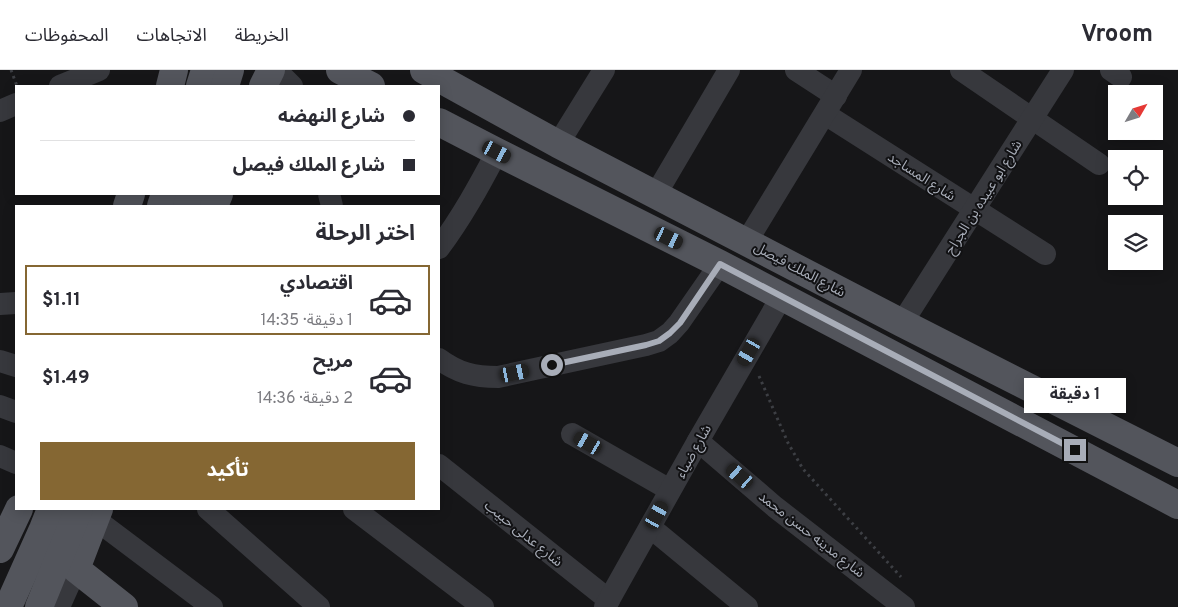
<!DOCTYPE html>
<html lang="ar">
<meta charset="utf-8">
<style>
body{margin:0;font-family:Overpass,"Noto Sans Arabic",sans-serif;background:#f2f2f3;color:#2b2b33;direction:rtl;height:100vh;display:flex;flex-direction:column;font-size:19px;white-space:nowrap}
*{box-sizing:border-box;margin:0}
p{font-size:16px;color:#7c7c81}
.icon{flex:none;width:28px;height:28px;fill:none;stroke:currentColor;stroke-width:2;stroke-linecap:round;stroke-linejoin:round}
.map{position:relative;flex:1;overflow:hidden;direction:ltr}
.details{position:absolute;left:15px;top:135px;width:425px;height:305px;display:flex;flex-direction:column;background:#fff;border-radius:0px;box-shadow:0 2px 12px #0003;direction:rtl}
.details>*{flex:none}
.banner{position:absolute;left:15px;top:15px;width:425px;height:110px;border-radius:0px;box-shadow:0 2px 12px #0003;direction:rtl;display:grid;align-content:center;height:110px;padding:0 25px;background:#fff}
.needle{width:32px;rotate:51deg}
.buttons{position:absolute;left:1108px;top:15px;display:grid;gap:10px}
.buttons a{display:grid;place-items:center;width:55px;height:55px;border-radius:0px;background:#fff;box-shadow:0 2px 12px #0003;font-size:25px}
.end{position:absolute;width:22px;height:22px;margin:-11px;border:6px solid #a8adb8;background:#111;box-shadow:0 0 0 2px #111}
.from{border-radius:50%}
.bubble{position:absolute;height:35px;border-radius:0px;background:#fff;box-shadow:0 2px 12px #0003;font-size:16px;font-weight:700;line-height:35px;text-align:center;direction:rtl}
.car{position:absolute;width:15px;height:30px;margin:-15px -8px;border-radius:6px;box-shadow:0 0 4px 1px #0007;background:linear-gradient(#222 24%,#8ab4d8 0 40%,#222 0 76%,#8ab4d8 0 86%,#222 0)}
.banner b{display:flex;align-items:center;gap:18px;height:48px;font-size:19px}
.banner b+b{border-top:1px solid #e1e1e2}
.banner i{width:12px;height:12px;background:#2b2b33}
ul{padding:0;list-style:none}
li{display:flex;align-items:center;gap:15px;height:70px;margin:0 10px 8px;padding:0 15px;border:2px solid transparent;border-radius:0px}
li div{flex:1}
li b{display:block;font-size:19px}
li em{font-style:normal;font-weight:700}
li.selected{border-color:#856733}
li>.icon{width:45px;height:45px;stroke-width:1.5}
h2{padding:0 25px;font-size:22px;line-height:60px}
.cta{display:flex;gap:10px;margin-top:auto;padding:10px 25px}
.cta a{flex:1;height:58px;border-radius:0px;background:#856733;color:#fff;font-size:20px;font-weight:700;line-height:58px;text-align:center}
header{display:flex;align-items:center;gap:30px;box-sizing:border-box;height:70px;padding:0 25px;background:#fff;border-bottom:1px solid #e1e1e2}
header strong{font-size:24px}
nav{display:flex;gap:28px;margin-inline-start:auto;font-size:18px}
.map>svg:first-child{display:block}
</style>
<header>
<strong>Vroom</strong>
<nav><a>الخريطة</a><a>الاتجاهات</a><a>المحفوظات</a></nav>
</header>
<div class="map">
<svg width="1178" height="537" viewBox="0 0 1178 537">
<rect width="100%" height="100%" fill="#161618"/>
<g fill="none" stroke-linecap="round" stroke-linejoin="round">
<g stroke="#3d3f44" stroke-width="3" stroke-dasharray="2.5 4" stroke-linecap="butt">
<path d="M11 0 17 16"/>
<path d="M759 306 788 373 803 399 901 507"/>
</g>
<g stroke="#37383d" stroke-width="22">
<path d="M270 0 285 9 292 16"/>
<path d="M796 0 836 26"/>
<path d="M961 0 1099 94"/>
<path d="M1111 0 1121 7"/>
<path d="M60 16 99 0"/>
<path d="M0 41 16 34"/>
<path d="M825 44 1045 184"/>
<path d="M558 74 604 0"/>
<path d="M329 124 332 136"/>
<path d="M656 124 729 0"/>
<path d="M747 171 851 0"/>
<path d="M439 178C462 147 479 116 497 82"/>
<path d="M0 234 16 233"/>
<path d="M902 253 1063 0"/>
<path d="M439 289C458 303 474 307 498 307L646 275 659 271 670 263 679 253 720 194"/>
<path d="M0 291 16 296"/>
<path d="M0 336 16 342"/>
<path d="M572 364 670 420"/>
<path d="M698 371 775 437 904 537"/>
<path d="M0 386 16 393"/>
<path d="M439 395 609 530"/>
<path d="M208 439 319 537"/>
<path d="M354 439 483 537"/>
<path d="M95 449 212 537"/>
<path d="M650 457 747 537"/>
<path d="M59 537 76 499"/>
<path d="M605 537 698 371 782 226"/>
</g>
<g stroke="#53555c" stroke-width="28">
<path d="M340 0 371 16"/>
<path d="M424 0 558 74 902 253 1178 393"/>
<path d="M170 16 174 0"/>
<path d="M200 16 205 0"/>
<path d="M225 16 230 0"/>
<path d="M263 16 271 0"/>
<path d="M439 52 497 82 720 194 1178 435"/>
<path d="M127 136 131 124"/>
<path d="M161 136 165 124"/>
<path d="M187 136 191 124"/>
<path d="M214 136 219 124"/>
<path d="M99 439 76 499 124 537"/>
<path d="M0 479 19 439"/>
<path d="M8 537 43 459 51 439"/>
<path d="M39 537 79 439"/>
</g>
</g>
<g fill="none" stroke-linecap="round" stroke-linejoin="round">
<path stroke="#a8adb8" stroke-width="6" d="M552 295 646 275 659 271 670 263 680 253 720 194 1075 380"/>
</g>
<g text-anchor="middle" stroke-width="4" stroke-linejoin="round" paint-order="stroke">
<g font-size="14" fill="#a8adb8" stroke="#111113">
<text transform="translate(922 106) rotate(33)" y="5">شارع المساجد</text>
<text transform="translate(983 127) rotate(-58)" y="5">شارع ابو عبيده بن الجراح</text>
<text transform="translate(800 199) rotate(28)" y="5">شارع الملك فيصل</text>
<text transform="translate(693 381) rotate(-61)" y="5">شارع ضياء</text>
<text transform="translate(524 463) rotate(39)" y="5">شارع عدلى حبيب</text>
<text transform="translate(812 464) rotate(38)" y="5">شارع مدينه حسن محمد</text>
</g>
</g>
</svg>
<div class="buttons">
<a><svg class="needle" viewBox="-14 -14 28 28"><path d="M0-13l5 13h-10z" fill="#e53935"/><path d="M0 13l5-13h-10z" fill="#7c7c81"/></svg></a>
<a><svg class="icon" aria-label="locate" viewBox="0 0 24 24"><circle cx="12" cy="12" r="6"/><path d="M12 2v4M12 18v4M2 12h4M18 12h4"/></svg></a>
<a><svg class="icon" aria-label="layers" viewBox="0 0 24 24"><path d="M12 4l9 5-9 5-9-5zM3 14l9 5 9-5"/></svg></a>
</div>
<i class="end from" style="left:552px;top:295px"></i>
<i class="end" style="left:1075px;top:380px"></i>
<div class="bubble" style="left:1024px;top:308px;width:102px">1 دقيقة</div>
<i class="car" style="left:497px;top:82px;rotate:117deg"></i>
<i class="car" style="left:669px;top:168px;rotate:116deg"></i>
<i class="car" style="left:749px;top:282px;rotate:210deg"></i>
<i class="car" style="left:515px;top:303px;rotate:78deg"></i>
<i class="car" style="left:588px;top:373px;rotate:300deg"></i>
<i class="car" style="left:740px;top:406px;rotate:311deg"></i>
<i class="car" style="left:657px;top:445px;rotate:29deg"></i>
<div class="banner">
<b><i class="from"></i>شارع النهضه</b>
<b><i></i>شارع الملك فيصل</b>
</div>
<section class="details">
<h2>اختر الرحلة</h2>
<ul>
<li class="selected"><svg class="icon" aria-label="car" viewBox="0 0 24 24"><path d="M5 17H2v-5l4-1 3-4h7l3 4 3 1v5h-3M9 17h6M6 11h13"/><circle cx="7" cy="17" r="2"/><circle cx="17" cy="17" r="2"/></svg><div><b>اقتصادي</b><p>1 دقيقة · 14:35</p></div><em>$1.11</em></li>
<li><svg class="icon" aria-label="car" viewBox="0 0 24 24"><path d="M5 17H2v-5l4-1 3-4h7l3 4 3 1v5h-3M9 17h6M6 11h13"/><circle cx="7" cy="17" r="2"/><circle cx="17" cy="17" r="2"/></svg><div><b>مريح</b><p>2 دقيقة · 14:36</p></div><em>$1.49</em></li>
</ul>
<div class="cta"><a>تأكيد</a></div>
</section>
</div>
